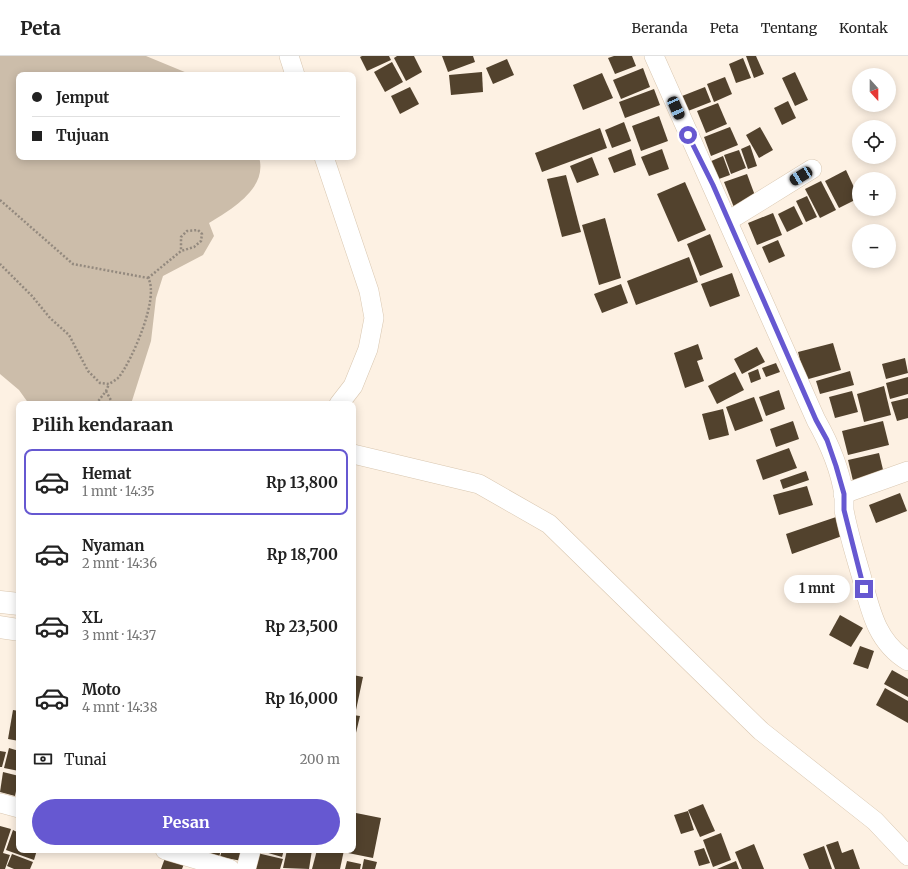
<!DOCTYPE html>
<html lang="id">
<meta charset="utf-8">
<style>
body{margin:0;font-family:Merriweather,serif;background:#f2f2f2;color:#222;height:100vh;display:flex;flex-direction:column;font-size:15px;white-space:nowrap}
*{box-sizing:border-box;margin:0}
p{font-size:13px;color:#767676}
.icon{flex:none;width:22px;height:22px;fill:none;stroke:currentColor;stroke-width:2;stroke-linecap:round;stroke-linejoin:round}
.map{position:relative;flex:1;overflow:hidden}
.drawer{position:absolute;left:16px;top:345px;width:340px;height:452px;display:flex;flex-direction:column;background:#fff;border-radius:8px;box-shadow:0 2px 10px #0003}
.drawer>*{flex:none}
.guide{position:absolute;left:16px;top:16px;width:340px;height:88px;border-radius:8px;box-shadow:0 2px 10px #0003;display:grid;align-content:center;height:88px;padding:0 16px;background:#fff}
.needle{width:26px;rotate:159deg}
.fabs{position:absolute;left:852px;top:12px;display:grid;gap:8px}
.fabs a{display:grid;place-items:center;width:44px;height:44px;border-radius:50%;background:#fff;box-shadow:0 2px 10px #0003;font-size:20px}
.end{position:absolute;width:18px;height:18px;margin:-9px;border:5px solid #6658d1;background:#fff;box-shadow:0 0 0 2px #fff}
.from{border-radius:50%}
.bubble{position:absolute;height:28px;border-radius:14px;background:#fff;box-shadow:0 2px 10px #0003;font-size:13px;font-weight:700;line-height:28px;text-align:center}
.car{position:absolute;width:12px;height:24px;margin:-12px -6px;border-radius:5px;box-shadow:0 0 3px 1px #0007;background:linear-gradient(#222 24%,#8ab4d8 0 40%,#222 0 76%,#8ab4d8 0 86%,#222 0)}
.guide b{display:flex;align-items:center;gap:14px;height:38px;font-size:15px}
.guide b+b{border-top:1px solid #e0e0e0}
.guide i{width:10px;height:10px;background:#222}
ul{padding:0;list-style:none}
li{display:flex;align-items:center;gap:12px;height:66px;margin:0 8px 6px;padding:0 8px;border:2px solid transparent;border-radius:8px}
li div{flex:1}
li b{display:block;font-size:15px}
li em{font-style:normal;font-weight:700}
li.current{border-color:#6658d1}
li>.icon{width:36px;height:36px;stroke-width:1.5}
h2{padding:0 16px;font-size:18px;line-height:48px}
.pay{display:flex;align-items:center;gap:10px;height:44px;padding:0 16px;font-size:15px}
.pay p{margin-inline-start:auto}
.primary-button{display:flex;gap:8px;margin-top:auto;padding:8px 16px}
.primary-button a{flex:1;height:46px;border-radius:24px;background:#6658d1;color:#fff;font-size:16px;font-weight:700;line-height:46px;text-align:center}
header{display:flex;align-items:center;gap:24px;box-sizing:border-box;height:56px;padding:0 20px;background:#fff;border-bottom:1px solid #e0e0e0}
header strong{font-size:19px}
nav{display:flex;gap:22px;margin-inline-start:auto;font-size:14px}
.map>svg:first-child{display:block}
</style>
<header>
<strong>Peta</strong>
<nav><a>Beranda</a><a>Peta</a><a>Tentang</a><a>Kontak</a></nav>
</header>
<div class="map">
<svg width="908" height="813" viewBox="0 0 908 813">
<rect width="100%" height="100%" fill="#fdf1e3"/>
<path fill="#ccbdaa" d="M0 0H146L192 19H19V101H259C268 132 232 153 209 167L214 180 203 199 163 220 156 242 151 285 131 348H29L19 334 0 318Z"/>
<g fill="#52422d">
<path d="M362 0H389L391 4 367 15 360 1Z"/>
<path d="M397 0H414L422 16 406 25 394 2Z"/>
<path d="M442 0H473L475 6 448 16Z"/>
<path d="M614 0H632L636 10 615 18 608 2Z"/>
<path d="M746 0H756L764 18 754 22Z"/>
<path d="M743 2 751 22 736 27 729 8Z"/>
<path d="M507 3 514 19 493 28 486 12Z"/>
<path d="M392 6 403 26 385 36 374 16Z"/>
<path d="M643 12 650 31 621 43 613 24Z"/>
<path d="M482 16 483 36 451 39 449 19Z"/>
<path d="M795 16 808 44 795 50 782 22Z"/>
<path d="M602 17 613 42 583 54 573 29Z"/>
<path d="M725 21 732 38 714 46 707 28Z"/>
<path d="M410 31 419 48 400 58 391 40Z"/>
<path d="M705 31 711 46 688 55 682 40Z"/>
<path d="M654 33 660 49 625 62 619 46Z"/>
<path d="M788 45 796 62 782 69 774 52Z"/>
<path d="M718 47 727 68 706 77 697 55Z"/>
<path d="M659 60 668 85 641 95 632 70Z"/>
<path d="M624 66 631 85 612 92 605 74Z"/>
<path d="M730 71 738 89 711 100 704 81Z"/>
<path d="M760 71 773 94 759 102 746 79Z"/>
<path d="M600 72 607 92 542 116 535 97Z"/>
<path d="M750 89 757 110 748 113 741 93Z"/>
<path d="M631 93 636 109 614 117 608 102Z"/>
<path d="M662 93 669 113 649 120 641 101Z"/>
<path d="M739 94 746 112 731 118 724 99Z"/>
<path d="M723 100 730 119 716 124 709 106Z"/>
<path d="M592 101 599 119 577 127 570 110Z"/>
<path d="M846 114 859 142 839 152 825 125Z"/>
<path d="M747 118 757 145 735 154 724 126Z"/>
<path d="M566 119 581 176 562 181 547 123Z"/>
<path d="M821 125 836 154 820 162 805 133Z"/>
<path d="M685 126 706 174 678 186 657 138Z"/>
<path d="M807 140 817 161 806 166 796 145Z"/>
<path d="M794 150 803 168 787 176 778 158Z"/>
<path d="M773 157 782 179 757 189 748 167Z"/>
<path d="M605 162 621 222 599 229 582 169Z"/>
<path d="M710 178 723 211 700 220 687 188Z"/>
<path d="M778 184 785 200 769 207 762 191Z"/>
<path d="M689 201 698 226 636 249 627 225Z"/>
<path d="M732 217 740 240 710 251 701 228Z"/>
<path d="M621 228 628 247 602 257 594 238Z"/>
<path d="M833 287 841 314 805 324 798 296Z"/>
<path d="M698 288 703 303 697 305 704 325 685 332 674 297Z"/>
<path d="M757 291 765 306 742 318 734 303Z"/>
<path d="M905 302 908 317 886 323 882 308Z"/>
<path d="M776 307 780 316 766 321 762 312Z"/>
<path d="M758 313 761 323 751 327 748 317Z"/>
<path d="M850 315 854 329 820 338 816 325Z"/>
<path d="M735 316 744 334 717 348 708 330Z"/>
<path d="M908 321V338L890 343 886 327Z"/>
<path d="M884 330 891 359 864 366 857 338Z"/>
<path d="M779 334 785 353 766 360 759 341Z"/>
<path d="M852 335 858 356 835 362 829 341Z"/>
<path d="M754 341 763 365 735 375 726 351Z"/>
<path d="M908 342V362L897 365 891 346Z"/>
<path d="M723 353 729 379 709 384 702 358Z"/>
<path d="M793 365 799 383 776 391 770 373Z"/>
<path d="M883 365 889 389 848 399 842 375Z"/>
<path d="M789 392 797 412 763 424 756 404Z"/>
<path d="M879 397 885 422 854 429 848 404Z"/>
<path d="M806 415 809 424 783 433 780 424Z"/>
<path d="M807 430 813 449 779 459 773 439Z"/>
<path d="M900 437 907 455 876 467 869 449Z"/>
<path d="M839 460 845 479 792 498 786 478Z"/>
<path d="M840 559 863 572 851 591 829 579Z"/>
<path d="M860 590 874 595 868 613 853 608Z"/>
<path d="M892 614 908 623V641L884 628Z"/>
<path d="M353 619 363 621 356 654H353Z"/>
<path d="M885 632 908 645V667L876 649Z"/>
<path d="M13 654 19 655V685L8 683Z"/>
<path d="M353 659 360 660 355 681H353Z"/>
<path d="M9 692 19 695V715L4 712Z"/>
<path d="M0 695 6 696 2 711H0Z"/>
<path d="M3 716 19 720 15 740 0 736Z"/>
<path d="M703 748 715 775 700 781 688 754Z"/>
<path d="M688 755 694 774 681 778 674 759Z"/>
<path d="M356 757 381 762 373 802 348 797 349 794H353V773Z"/>
<path d="M0 770 11 773 3 797 10 799 5 813H0Z"/>
<path d="M13 774 19 777V794H37L34 804 6 794Z"/>
<path d="M721 777 731 804 713 811 703 784Z"/>
<path d="M838 785 842 797 853 793 860 813H835L826 789Z"/>
<path d="M754 788 764 813H742L735 796Z"/>
<path d="M824 790 832 813H809L803 798Z"/>
<path d="M704 792 710 807 699 810 694 795Z"/>
<path d="M194 794H221L219 801Z"/>
<path d="M222 794H244L242 805 220 801Z"/>
<path d="M258 794H284L282 801Z"/>
<path d="M287 794H312L309 813 283 812Z"/>
<path d="M317 794H344L340 813H312Z"/>
<path d="M257 797 283 803 280 813H253Z"/>
<path d="M12 798 33 806 30 813H14L7 810Z"/>
<path d="M165 802 184 808 182 813H161Z"/>
<path d="M364 803 377 806 375 813H362Z"/>
<path d="M347 805 361 808 360 813H345Z"/>
<path d="M736 805 739 813H717Z"/>
</g>
<g fill="none" stroke-linecap="round" stroke-linejoin="round">
<defs>
<g id="minor">
<path d="M289 0 295 19"/>
<path d="M654 0 816 364C829 387 840 413 844 439 844 444 844 449 844 454 848 476 855 498 861 519 870 553 876 586 908 605"/>
<path d="M324 101 369 235 374 262 368 293 353 330 339 348"/>
<path d="M728 165 812 113"/>
<path d="M353 398 479 428 549 468 761 675 875 765 908 800"/>
<path d="M843 438 908 415"/>
<path d="M0 747 19 752"/>
<path d="M165 794 230 813"/>
<path d="M246 813 251 794"/>
</g>
<g id="major">
<path d="M0 546 19 548"/>
<path d="M0 571 19 574"/>
</g>
</defs>
<use href="#minor" stroke="#d9c7b0" stroke-width="20"/>
<use href="#major" stroke="#d9c7b0" stroke-width="23"/>
<g stroke="#93897e" stroke-width="2.5" stroke-dasharray="2 2" stroke-linecap="butt">
<path d="M0 144 73 208 148 222C160 241 132 304 119 321 116 324 112 326 109 328L100 327 88 315 69 279 50 262 32 240 0 208"/>
<path d="M148 222 181 195 194 191 201 185 202 178 198 174 187 175 181 181V195"/>
<path d="M106 335 113 348"/>
<path d="M96 348 106 335 109 328"/>
</g>
<use href="#minor" stroke="#fff" stroke-width="19"/>
<use href="#major" stroke="#fff" stroke-width="22"/>
</g>
<g fill="none" stroke-linecap="round" stroke-linejoin="round">
<path stroke="#6658d1" stroke-width="5" d="M688 79 713 129 816 364 827 384 836 410 844 438V454L864 533"/>
</g>
</svg>
<div class="fabs">
<a><svg class="needle" viewBox="-14 -14 28 28"><path d="M0-13l5 13h-10z" fill="#e53935"/><path d="M0 13l5-13h-10z" fill="#767676"/></svg></a>
<a><svg class="icon" aria-label="locate" viewBox="0 0 24 24"><circle cx="12" cy="12" r="6"/><path d="M12 2v4M12 18v4M2 12h4M18 12h4"/></svg></a>
<a>+</a>
<a>−</a>
</div>
<i class="end from" style="left:688px;top:79px"></i>
<i class="end" style="left:864px;top:533px"></i>
<div class="bubble" style="left:784px;top:519px;width:66px">1 mnt</div>
<i class="car" style="left:676px;top:52px;rotate:156deg"></i>
<i class="car" style="left:801px;top:120px;rotate:239deg"></i>
<div class="guide">
<b><i class="from"></i>Jemput</b>
<b><i></i>Tujuan</b>
</div>
<section class="drawer">
<h2>Pilih kendaraan</h2>
<ul>
<li class="current"><svg class="icon" aria-label="car" viewBox="0 0 24 24"><path d="M5 17H2v-5l4-1 3-4h7l3 4 3 1v5h-3M9 17h6M6 11h13"/><circle cx="7" cy="17" r="2"/><circle cx="17" cy="17" r="2"/></svg><div><b>Hemat</b><p>1 mnt · 14:35</p></div><em>Rp 13,800</em></li>
<li><svg class="icon" aria-label="car" viewBox="0 0 24 24"><path d="M5 17H2v-5l4-1 3-4h7l3 4 3 1v5h-3M9 17h6M6 11h13"/><circle cx="7" cy="17" r="2"/><circle cx="17" cy="17" r="2"/></svg><div><b>Nyaman</b><p>2 mnt · 14:36</p></div><em>Rp 18,700</em></li>
<li><svg class="icon" aria-label="car" viewBox="0 0 24 24"><path d="M5 17H2v-5l4-1 3-4h7l3 4 3 1v5h-3M9 17h6M6 11h13"/><circle cx="7" cy="17" r="2"/><circle cx="17" cy="17" r="2"/></svg><div><b>XL</b><p>3 mnt · 14:37</p></div><em>Rp 23,500</em></li>
<li><svg class="icon" aria-label="car" viewBox="0 0 24 24"><path d="M5 17H2v-5l4-1 3-4h7l3 4 3 1v5h-3M9 17h6M6 11h13"/><circle cx="7" cy="17" r="2"/><circle cx="17" cy="17" r="2"/></svg><div><b>Moto</b><p>4 mnt · 14:38</p></div><em>Rp 16,000</em></li>
</ul>
<div class="pay"><svg class="icon" aria-label="cash" viewBox="0 0 24 24"><path d="M3 7h18v10H3z"/><circle cx="12" cy="12" r="2"/></svg>Tunai<p>200 m</p></div>
<div class="primary-button"><a>Pesan</a></div>
</section>
</div>
